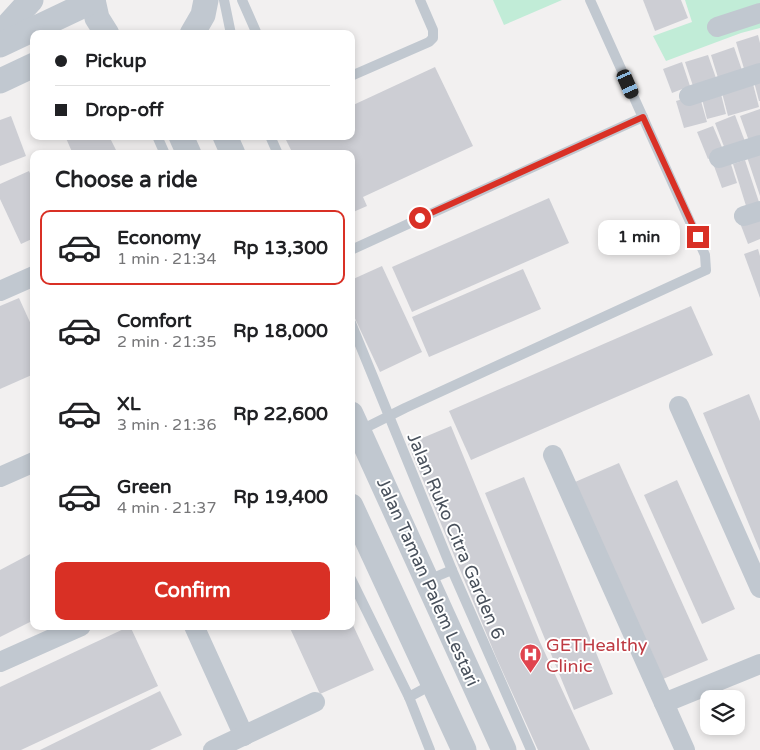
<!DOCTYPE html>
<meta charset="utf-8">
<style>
body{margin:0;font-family:"Varela Round",sans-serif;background:#f6f6f6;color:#202124;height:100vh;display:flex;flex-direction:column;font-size:19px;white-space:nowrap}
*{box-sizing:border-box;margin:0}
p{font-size:16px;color:#757577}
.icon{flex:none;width:28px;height:28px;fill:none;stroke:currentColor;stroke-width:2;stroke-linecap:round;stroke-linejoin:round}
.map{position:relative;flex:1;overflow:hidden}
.side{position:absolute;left:30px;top:150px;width:325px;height:480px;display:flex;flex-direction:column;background:#fff;border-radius:10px;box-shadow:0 2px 8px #0003}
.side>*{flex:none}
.banner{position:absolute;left:30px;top:30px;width:325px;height:110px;border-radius:10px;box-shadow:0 2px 8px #0003;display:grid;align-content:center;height:110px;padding:0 25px;background:#fff}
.buttons{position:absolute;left:700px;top:690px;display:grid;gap:10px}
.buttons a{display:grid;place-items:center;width:45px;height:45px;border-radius:10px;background:#fff;box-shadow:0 2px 8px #0003;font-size:25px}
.end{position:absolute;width:22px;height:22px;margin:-11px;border:6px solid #d93025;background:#fff;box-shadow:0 0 0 2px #fff}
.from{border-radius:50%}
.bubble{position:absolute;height:35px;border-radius:10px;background:#fff;box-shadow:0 2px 8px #0003;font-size:16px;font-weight:700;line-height:35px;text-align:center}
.car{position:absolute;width:15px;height:30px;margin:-15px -8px;border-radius:6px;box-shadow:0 0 4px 1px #0007;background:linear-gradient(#222 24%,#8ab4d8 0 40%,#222 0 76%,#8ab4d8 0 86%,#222 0)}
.banner b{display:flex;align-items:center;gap:18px;height:48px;font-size:19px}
.banner b+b{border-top:1px solid #e0e0e0}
.banner i{width:12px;height:12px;background:#202124}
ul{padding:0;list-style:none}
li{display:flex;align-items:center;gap:15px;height:75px;margin:0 10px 8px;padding:0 15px;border:2px solid transparent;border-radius:10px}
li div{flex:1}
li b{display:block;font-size:19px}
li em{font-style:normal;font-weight:700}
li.active{border-color:#d93025}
li>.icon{width:45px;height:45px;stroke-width:1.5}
h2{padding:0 25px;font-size:22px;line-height:60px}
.cta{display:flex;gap:10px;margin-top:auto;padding:10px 25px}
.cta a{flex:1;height:58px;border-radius:10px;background:#d93025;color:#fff;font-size:20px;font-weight:700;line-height:58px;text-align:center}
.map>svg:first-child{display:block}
</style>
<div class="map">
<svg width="760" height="750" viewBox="0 0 760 750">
<rect width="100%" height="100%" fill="#f2f0f0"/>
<g fill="#c1ecd7">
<path d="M493 0H562L504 25Z"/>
<path d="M685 0H760V28L741 33 666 61 653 36 692 22Z"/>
</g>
<g fill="#cdced4">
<path d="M643 0H681L688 18 655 31Z"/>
<path d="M758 35 760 43V67L745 72 736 42Z"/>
<path d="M734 47 743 73 719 81 711 55Z"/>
<path d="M708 55 717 81 694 89 685 62Z"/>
<path d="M682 62 690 86 672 93 663 69Z"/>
<path d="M435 67 473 146 363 197 367 206 351 213V154H293L284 136H351V106Z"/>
<path d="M760 76V101H759L753 78Z"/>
<path d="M752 80 759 107 728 116 721 89Z"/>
<path d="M720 90 726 114 707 119 701 95Z"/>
<path d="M699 94 707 122 684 128 676 101Z"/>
<path d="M760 109V140L750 144 740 116Z"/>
<path d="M735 115 746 144 726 152 715 123Z"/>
<path d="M11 116 26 156 0 166V120Z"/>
<path d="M713 126 724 152 708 159 697 132Z"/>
<path d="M65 136H109L118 154H73Z"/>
<path d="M760 149V196L746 154Z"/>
<path d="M745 160 760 205 747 209 733 164Z"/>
<path d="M730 161 737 183 722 188 714 166Z"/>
<path d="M29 171 34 182V238L21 244 0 199V184Z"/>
<path d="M549 198 569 243 412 312 392 267Z"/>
<path d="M760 216V239L748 244 740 223Z"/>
<path d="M758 249 760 256V298L744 254Z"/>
<path d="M382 266 422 352 380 372 351 310V280Z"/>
<path d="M523 269 541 309 429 357 412 317Z"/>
<path d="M19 298 34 331V374L0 389V306Z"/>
<path d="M691 306 713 355 471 460 449 411Z"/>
<path d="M749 394 760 421V551L703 413Z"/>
<path d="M451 426 539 640 590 750H538L496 657 408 444Z"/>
<path d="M619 463 708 660 663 679 575 482Z"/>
<path d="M524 477 613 694 574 710 485 493Z"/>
<path d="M677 480 735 609 702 624 644 495Z"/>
<path d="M34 552V620L0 637V570Z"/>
<path d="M351 621 374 670 320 694 289 626H351Z"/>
<path d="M130 626 158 686 21 750H0V687Z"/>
<path d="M160 691 182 735 150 750H40Z"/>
</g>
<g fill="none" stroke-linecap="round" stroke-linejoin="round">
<g stroke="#c1c8d0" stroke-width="10">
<path d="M224 0 231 34"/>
<path d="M242 0 257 34"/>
<path d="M351 76 429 42 433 38V30L420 0"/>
<path d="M157 136 165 154"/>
<path d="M270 136 278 154"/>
<path d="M351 250 643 117"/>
<path d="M351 323 452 570 531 750"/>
<path d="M359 431 405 408 706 270 705 255 590 0"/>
<path d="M351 579 409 697 430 750"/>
<path d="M428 580 452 570"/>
<path d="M409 697 433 684"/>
</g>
<g stroke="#c1c8d0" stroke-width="20">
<path d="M717 27 760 13"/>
<path d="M689 96 760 73"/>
<path d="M719 158 760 145"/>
<path d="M744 216 760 211"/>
<path d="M0 291 34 276"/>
<path d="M679 406 760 588"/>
<path d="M553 455 685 750"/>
<path d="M0 477 34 462"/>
<path d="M194 626 244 736"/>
<path d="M0 662 81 626"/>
<path d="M664 703 760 664"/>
<path d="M213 750 315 702"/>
</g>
<g stroke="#c1c8d0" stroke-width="25">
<path d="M93 0 97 18 107 34"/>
<path d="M0 34 31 0"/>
<path d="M192 34 203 15 206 0"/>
<path d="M0 45 93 1"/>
<path d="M0 81 34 65"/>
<path d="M181 136 189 154"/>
<path d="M225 136 233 154"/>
<path d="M351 414 504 750"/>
<path d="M351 506 464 750"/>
</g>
</g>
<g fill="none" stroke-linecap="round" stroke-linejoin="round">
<path stroke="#d93025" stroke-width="6" d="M420 218 643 117 698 237"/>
</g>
<defs>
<symbol id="hospital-pin" viewBox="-11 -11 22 30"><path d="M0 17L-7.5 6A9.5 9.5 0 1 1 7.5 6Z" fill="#e0444e" stroke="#fff"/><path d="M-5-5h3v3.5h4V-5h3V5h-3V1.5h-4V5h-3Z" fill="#fff"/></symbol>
</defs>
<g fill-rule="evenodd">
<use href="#hospital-pin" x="518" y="642" width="25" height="34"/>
</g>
<g text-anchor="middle" stroke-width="4" stroke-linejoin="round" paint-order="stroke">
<g font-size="18" fill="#49515c" stroke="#fff">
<text transform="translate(456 536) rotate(67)" y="6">Jalan Ruko Citra Garden 6</text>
<text transform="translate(428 582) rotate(66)" y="6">Jalan Taman Palem Lestari</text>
</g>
<g font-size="18" fill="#be3a42" stroke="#fff" text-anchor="start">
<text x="546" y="651">GETHealthy<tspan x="546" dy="21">Clinic</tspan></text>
</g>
</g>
</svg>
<div class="buttons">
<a><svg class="icon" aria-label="layers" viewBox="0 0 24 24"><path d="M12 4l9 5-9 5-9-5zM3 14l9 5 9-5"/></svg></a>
</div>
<i class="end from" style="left:420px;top:218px"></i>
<i class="end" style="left:698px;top:237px"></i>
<div class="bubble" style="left:598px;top:220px;width:82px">1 min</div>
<i class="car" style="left:628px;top:84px;rotate:156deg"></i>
<div class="banner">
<b><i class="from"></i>Pickup</b>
<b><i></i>Drop-off</b>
</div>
<section class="side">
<h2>Choose a ride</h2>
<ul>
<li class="active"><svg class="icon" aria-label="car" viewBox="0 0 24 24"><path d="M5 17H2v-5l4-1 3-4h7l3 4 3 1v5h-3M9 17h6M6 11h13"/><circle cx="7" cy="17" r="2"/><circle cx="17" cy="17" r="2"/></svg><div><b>Economy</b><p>1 min · 21:34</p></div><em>Rp 13,300</em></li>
<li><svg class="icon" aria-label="car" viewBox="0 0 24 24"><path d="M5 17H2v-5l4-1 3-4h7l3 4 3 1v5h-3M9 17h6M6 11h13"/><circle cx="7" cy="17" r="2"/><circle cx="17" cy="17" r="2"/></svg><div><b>Comfort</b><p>2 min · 21:35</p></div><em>Rp 18,000</em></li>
<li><svg class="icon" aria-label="car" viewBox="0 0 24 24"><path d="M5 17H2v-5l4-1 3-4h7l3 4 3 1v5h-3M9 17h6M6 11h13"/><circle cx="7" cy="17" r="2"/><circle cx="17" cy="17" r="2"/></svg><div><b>XL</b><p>3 min · 21:36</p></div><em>Rp 22,600</em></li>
<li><svg class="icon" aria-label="car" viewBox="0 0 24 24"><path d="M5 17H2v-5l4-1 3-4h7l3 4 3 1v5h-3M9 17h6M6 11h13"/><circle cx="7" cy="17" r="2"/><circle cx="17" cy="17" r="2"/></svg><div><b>Green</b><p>4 min · 21:37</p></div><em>Rp 19,400</em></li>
</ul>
<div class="cta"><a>Confirm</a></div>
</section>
</div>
